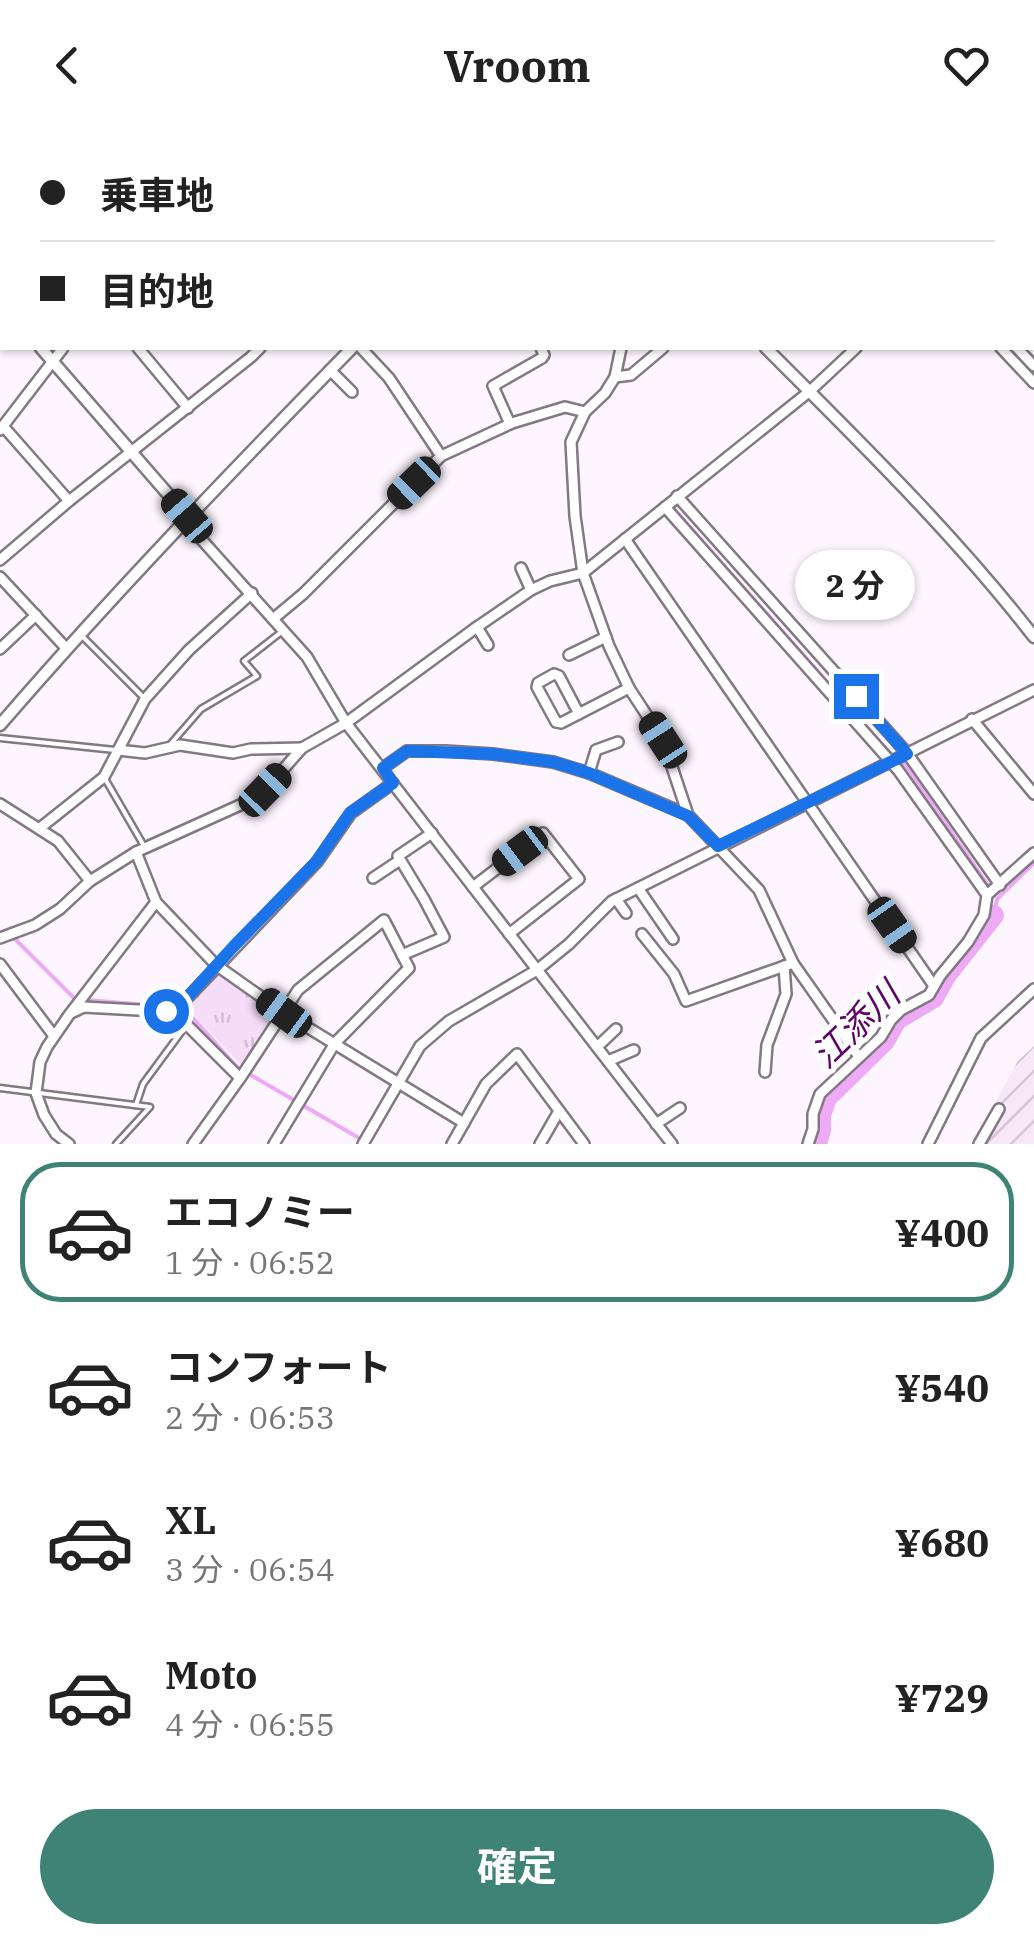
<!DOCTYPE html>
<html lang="ja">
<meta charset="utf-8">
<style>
body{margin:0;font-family:"IBM Plex Serif","Noto Sans JP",serif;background:#f6f6f6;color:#222;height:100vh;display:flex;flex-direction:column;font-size:38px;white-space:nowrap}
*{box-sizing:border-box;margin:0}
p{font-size:32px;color:#767676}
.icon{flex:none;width:55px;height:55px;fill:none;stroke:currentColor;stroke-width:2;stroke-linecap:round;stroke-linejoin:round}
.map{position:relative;height:1014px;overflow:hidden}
.drawer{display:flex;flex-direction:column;background:#fff;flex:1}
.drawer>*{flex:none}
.banner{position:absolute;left:0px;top:0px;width:1035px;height:220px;box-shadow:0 2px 8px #0004;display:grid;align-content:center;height:220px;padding:0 40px;background:#fff}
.end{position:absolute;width:45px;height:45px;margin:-22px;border:12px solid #1a73e8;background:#fff;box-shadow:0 0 0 5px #fff}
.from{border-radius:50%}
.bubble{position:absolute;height:70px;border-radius:35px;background:#fff;box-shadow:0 2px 8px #0004;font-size:32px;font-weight:700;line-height:70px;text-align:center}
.car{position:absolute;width:30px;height:60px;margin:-30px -15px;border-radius:12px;box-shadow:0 0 8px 2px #0007;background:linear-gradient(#222 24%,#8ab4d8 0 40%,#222 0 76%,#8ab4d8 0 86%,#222 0)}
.banner b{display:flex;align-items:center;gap:35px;height:95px;font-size:38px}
.banner b+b{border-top:2px solid #e0e0e0}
.banner i{width:25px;height:25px;background:#222}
ul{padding:18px 0 0;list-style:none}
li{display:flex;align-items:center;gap:30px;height:140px;margin:0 20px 15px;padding:0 20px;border:5px solid transparent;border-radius:40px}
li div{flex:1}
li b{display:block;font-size:38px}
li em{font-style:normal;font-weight:700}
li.selected{border-color:#3f8377}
li>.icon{width:90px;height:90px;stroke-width:1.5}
.cta{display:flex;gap:20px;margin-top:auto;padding:20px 40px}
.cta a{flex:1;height:115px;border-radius:60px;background:#3f8377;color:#fff;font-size:40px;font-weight:700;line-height:115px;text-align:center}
header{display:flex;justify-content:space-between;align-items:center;height:130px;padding:0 40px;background:#fff;font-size:45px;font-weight:700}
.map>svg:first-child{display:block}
</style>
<header><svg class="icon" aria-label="back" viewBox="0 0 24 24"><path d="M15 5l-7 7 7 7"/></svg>Vroom<svg class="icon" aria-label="heart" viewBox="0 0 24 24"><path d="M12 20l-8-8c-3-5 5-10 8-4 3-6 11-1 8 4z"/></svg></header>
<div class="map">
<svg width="1034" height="1014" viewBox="0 0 1034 1014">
<defs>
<pattern id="industrial-furrows" width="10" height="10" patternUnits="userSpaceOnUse" patternTransform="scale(2.5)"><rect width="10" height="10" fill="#f7e7f8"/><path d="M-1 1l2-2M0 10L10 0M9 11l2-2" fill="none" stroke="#d4c6d5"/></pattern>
<pattern id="grass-tufts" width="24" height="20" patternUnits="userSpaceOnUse" patternTransform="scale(2.5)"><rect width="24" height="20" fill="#f5ddf7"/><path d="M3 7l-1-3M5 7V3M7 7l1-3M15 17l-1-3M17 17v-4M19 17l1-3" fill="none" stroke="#d2bed4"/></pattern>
</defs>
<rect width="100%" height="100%" fill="#fef6ff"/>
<path fill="url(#industrial-furrows)" d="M1034 916V1014H972L1018 931Z"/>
<path fill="url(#grass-tufts)" d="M217 842 277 885 242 936 186 876Z"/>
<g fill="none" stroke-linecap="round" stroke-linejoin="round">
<g stroke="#eeaaf6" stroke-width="4">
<path d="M804 0 807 2"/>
<path d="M1010 218 1034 242"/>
<path d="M673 378 888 621 905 635 987 754"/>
<path d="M994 785 997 769 1034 733"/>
<path d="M15 809 75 869 184 878 237 937 359 1008"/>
</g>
<path stroke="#eeaaf6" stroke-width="20" d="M817 1014 821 1000V985L827 968 885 911 897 890 934 868 946 846 994 785"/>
<defs>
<g id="service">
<path d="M83 507 143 567"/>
<path d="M0 608 115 620"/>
<path d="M168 617 201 579 257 546 244 531 280 503"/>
<path d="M104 647 144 716"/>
<path d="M0 958 150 977 116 1014"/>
<path d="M136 975 143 954 182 901 167 883"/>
</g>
<g id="minor">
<path d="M304 0 306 2"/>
<path d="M426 0 429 2"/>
<path d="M795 0 797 2"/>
<path d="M811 0 813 2"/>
<path d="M37 2 39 0"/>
<path d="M234 2 236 0"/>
<path d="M383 2 385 0"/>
<path d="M581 2 584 0"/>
<path d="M0 50 2 49"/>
<path d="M1032 50 1034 48"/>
<path d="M138 218 188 278"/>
<path d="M361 218 389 248 441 326"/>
<path d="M621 218 615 247 605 263 585 282 571 312 575 386 583 443 810 261 856 218"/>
<path d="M1001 218 1034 253"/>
<path d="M1017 218 1034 236"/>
<path d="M330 240 352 262"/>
<path d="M615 247 631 245 663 218"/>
<path d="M510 294 493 256 542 228 544 225 541 218"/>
<path d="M3 296 69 371"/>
<path d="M0 300 63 218"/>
<path d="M677 366 907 623 1000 755"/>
<path d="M665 377 898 640 987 765"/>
<path d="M187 386 202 410 307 527 346 593 672 1014"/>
<path d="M625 409 934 856"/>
<path d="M0 430 69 371 251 227 260 218"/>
<path d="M521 438 531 460"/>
<path d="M0 447 66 518"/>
<path d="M273 489 303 464 441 326 512 293 565 277 585 282"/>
<path d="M477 497 488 515"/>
<path d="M0 519 36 485"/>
<path d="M569 525 606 507"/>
<path d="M579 584 559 546 554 544 538 553 537 557 556 592 561 593 629 558"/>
<path d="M972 589 1034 664"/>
<path d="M118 620 145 623 180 615 233 623 251 619 302 618"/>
<path d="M383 638 407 621H446L493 624 553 632 589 643 688 685"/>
<path d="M589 643 596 620 618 612"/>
<path d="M0 674 58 711 90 751"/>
<path d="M40 698 104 647 145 569 189 520 252 463"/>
<path d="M136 722 156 772 216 835 284 883 464 993"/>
<path d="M373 748 400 730"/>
<path d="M473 757 543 703 579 749 509 804"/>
<path d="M638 758 673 809"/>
<path d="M616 769 626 783"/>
<path d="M642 804 674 844 686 871 793 833 859 927"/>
<path d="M0 808 35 795 60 779 90 751 136 722 249 671 265 660 302 618 346 593 477 497 531 460 550 451 583 443 609 516 629 558 663 610 688 685 759 760 793 833"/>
<path d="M402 825 444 807 424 769 398 726 432 703"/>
<path d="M0 834 54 906"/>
<path d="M174 882 317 732 351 683 393 653"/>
<path d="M71 883 84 877 174 882 240 948"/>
<path d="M597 917 616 899"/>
<path d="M608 931 634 920"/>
<path d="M765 942 767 915 786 864 784 836"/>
<path d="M656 994 680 978"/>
<path d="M69 1014 56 1004 44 985 36 963 40 932 47 917 69 885 156 772"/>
<path d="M193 1014 241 947 298 860 384 790 409 838 335 913 274 1014"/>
<path d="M363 1014 420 916 449 891 537 840 569 814 612 771 1034 560"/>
<path d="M452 1014 486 954 517 924 584 1014"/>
<path d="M540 1014 559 981"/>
<path d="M808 1014 813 999V984L820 964 881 907 891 890 901 880 929 865 940 846 968 812 984 785 987 765 1034 723"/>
<path d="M928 1014 981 908 1034 859"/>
<path d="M979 1014 999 979"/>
</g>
<g id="tertiary">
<path d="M558 0 560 2"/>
<path d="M512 2 514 0"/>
<path d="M41 218 187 386"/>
<path d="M766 218C857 309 955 405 1034 507"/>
<path d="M0 595C113 464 232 341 352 218"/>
</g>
<g id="secondary">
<path d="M128 2 130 0"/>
<path d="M0 169 2 166"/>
</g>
</defs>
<use href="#service" stroke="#827983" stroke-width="9"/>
<use href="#minor" stroke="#827983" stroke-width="14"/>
<use href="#tertiary" stroke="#827983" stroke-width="15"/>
<use href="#secondary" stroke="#827983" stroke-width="18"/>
<use href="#service" stroke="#fff" stroke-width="4"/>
<use href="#minor" stroke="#fff" stroke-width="9"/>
<use href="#tertiary" stroke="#fff" stroke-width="10"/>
<use href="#secondary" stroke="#fff" stroke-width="12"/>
</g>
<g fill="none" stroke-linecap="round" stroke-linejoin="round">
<path stroke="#1a73e8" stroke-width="12" d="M166 881 174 882 234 816 316 732 350 683 393 653 383 638 407 621 493 624 553 632 589 643 688 686 718 716 907 624 856 566"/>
</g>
<g text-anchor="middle" stroke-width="10" stroke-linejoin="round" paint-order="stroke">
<g font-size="35" font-style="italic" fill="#5c0567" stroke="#fff">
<text transform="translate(856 895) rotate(-44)" y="12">江添川</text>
</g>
</g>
</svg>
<i class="end from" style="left:166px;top:881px"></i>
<i class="end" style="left:856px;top:566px"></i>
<div class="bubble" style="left:795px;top:420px;width:120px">2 分</div>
<i class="car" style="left:414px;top:353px;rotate:226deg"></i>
<i class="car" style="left:187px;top:386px;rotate:319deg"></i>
<i class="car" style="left:663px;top:610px;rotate:327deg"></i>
<i class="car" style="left:265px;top:660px;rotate:44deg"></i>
<i class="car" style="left:520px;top:721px;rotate:233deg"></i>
<i class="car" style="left:892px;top:795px;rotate:145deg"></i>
<i class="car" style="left:284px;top:883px;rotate:306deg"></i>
<div class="banner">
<b><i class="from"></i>乗車地</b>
<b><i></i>目的地</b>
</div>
</div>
<section class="drawer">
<ul>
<li class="selected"><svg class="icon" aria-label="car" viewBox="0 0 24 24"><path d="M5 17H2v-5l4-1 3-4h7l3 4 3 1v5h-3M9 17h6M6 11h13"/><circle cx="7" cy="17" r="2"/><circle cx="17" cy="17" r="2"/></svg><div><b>エコノミー</b><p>1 分 · 06:52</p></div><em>¥400</em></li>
<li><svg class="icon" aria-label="car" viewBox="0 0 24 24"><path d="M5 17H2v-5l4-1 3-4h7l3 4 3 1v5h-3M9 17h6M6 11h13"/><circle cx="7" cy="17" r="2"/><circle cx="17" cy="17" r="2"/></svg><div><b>コンフォート</b><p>2 分 · 06:53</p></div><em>¥540</em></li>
<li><svg class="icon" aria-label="car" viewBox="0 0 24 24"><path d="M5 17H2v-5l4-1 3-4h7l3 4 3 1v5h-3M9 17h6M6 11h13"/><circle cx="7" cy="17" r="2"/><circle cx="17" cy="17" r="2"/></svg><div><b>XL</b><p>3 分 · 06:54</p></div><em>¥680</em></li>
<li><svg class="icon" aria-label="car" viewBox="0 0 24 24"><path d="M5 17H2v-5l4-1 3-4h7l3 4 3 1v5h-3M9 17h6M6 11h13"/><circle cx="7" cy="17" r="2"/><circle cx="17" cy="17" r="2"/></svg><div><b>Moto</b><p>4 分 · 06:55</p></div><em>¥729</em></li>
</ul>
<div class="cta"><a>確定</a></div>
</section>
